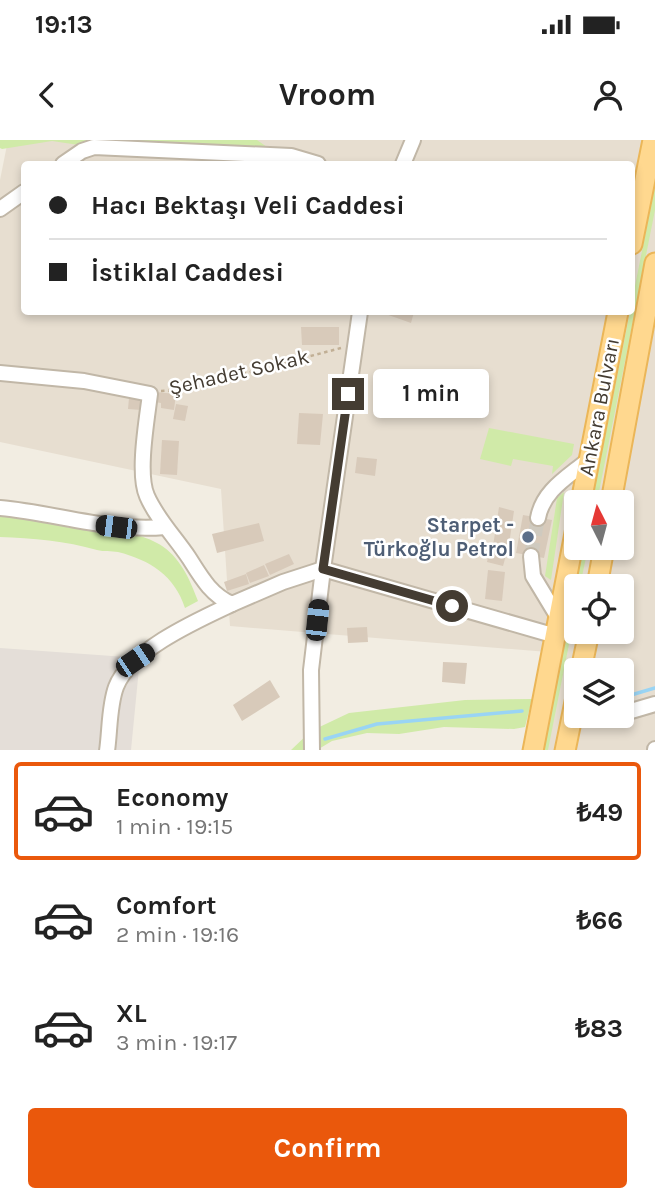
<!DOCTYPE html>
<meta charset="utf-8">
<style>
body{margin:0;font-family:Karla,sans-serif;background:#f6f6f6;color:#222;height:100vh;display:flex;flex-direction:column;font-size:26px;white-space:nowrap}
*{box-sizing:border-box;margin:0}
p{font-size:23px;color:#767676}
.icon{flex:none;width:38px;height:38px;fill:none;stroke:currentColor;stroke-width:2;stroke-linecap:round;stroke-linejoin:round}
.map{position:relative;height:610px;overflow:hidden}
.drawer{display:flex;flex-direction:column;background:#fff;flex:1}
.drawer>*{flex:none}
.top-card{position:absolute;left:21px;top:21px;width:614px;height:154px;border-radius:7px;box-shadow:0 4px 10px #0003;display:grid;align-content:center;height:154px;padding:0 28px;background:#fff}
.needle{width:46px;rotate:354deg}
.buttons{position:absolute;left:564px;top:350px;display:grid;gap:14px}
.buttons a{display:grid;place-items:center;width:70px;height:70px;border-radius:7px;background:#fff;box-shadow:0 4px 10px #0003;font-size:35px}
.end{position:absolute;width:32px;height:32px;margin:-16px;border:9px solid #443c32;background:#fff;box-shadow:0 0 0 4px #fff}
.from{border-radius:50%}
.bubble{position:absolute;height:49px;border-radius:7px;background:#fff;box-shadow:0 4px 10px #0003;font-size:23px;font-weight:700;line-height:49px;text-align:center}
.car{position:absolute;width:21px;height:42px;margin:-21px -10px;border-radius:9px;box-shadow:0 0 5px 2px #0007;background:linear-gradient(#222 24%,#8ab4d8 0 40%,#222 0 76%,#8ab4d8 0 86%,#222 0)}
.top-card b{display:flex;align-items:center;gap:24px;height:66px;font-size:26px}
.top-card b+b{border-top:2px solid #e0e0e0}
.top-card i{width:18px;height:18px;background:#222}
ul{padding:12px 0 0;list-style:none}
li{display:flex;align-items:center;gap:21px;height:98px;margin:0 14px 10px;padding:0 14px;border:4px solid transparent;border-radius:7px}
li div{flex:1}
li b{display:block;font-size:26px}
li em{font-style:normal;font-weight:700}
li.selected{border-color:#ea580c}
li>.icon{width:63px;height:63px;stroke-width:1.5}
.cta{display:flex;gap:14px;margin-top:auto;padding:14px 28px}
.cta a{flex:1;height:80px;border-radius:7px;background:#ea580c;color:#fff;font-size:28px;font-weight:700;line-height:80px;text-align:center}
.status{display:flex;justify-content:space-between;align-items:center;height:49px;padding:0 35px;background:#fff;direction:ltr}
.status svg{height:19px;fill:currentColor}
header{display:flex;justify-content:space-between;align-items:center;height:91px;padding:0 28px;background:#fff;font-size:32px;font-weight:700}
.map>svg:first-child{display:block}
</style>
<div class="status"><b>19:13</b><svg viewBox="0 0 49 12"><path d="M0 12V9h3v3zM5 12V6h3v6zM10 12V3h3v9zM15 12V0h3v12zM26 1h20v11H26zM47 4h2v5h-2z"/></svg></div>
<header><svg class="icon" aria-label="back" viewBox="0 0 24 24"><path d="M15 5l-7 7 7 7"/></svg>Vroom<svg class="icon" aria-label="person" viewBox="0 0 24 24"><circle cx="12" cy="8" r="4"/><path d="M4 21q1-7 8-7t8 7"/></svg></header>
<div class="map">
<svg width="655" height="611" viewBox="0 0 655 611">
<rect width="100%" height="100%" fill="#f2ede2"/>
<path fill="#e7ded0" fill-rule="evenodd" d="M8 0H655V610H528L548 512 230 486 221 349 0 302V40ZM24 24H632V172H24ZM576 362H621V408H576ZM576 446H621V492H576ZM576 530H621V576H576Z"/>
<path fill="#e4ded8" d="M0 508 140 518 131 610H0Z"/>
<g fill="#d0eaa8">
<path d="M0 0H257L267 7 262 17 79 5 52 1 2 9 0 8Z"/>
<path d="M655 46V70L597 362H592L630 172H632V161Z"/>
<path d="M489 288 574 304 572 315 552 334 553 326 513 319 511 326 480 319Z"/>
<path d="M564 352 551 440 545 436 557 358Z"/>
<path d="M0 374 61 384 69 388 80 387C143 395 174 392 198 461L185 468C175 436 150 420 118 412 111 411 104 412 97 410 66 401 32 398 0 397Z"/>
<path d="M583 408H588L580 446H576V469L548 610H543Z"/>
<path d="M532 559 525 587 514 589 444 587 399 594 367 593 332 601 317 610 290 611 311 591 349 573 465 560Z"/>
</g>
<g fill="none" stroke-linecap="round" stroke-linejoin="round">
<g stroke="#99d4f4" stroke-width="3.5">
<path d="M621 558 655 548"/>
<path d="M325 599 377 584 522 571"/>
</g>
</g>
<g fill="#d8caba">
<path d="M380 172H414L411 183Z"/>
<path d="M301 187H339V205H302Z"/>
<path d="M156 252 176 254 174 270 161 268V263L155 262Z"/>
<path d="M129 258 142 259 141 270 128 269Z"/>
<path d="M176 264 188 266 185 281 173 279Z"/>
<path d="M299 273 323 274 320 305 297 304Z"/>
<path d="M162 300 179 301 177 335 160 334Z"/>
<path d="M357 317 377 319 375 336 355 333Z"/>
<path d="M499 367 514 371 508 411 493 406Z"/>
<path d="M523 375 552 380 544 418 516 413Z"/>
<path d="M259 383 264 401 217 413 212 394Z"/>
<path d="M490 408 507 412 503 426 487 422Z"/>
<path d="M289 414 294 424 270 435 265 424Z"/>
<path d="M264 425 269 436 250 443 246 433Z"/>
<path d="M488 430 505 432 502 461 485 459Z"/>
<path d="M246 434 249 444 227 451 224 442Z"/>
<path d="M367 487 368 502 348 503 347 488Z"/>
<path d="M443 522 467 523 465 544 442 542Z"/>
<path d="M270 540 280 557 242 581 233 565Z"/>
</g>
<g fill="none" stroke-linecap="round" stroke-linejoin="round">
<path stroke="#cfcabf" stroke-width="14" stroke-dasharray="14 7" stroke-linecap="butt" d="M531 416 538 378"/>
<defs>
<g id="minor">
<path d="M63 24 82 11 94 7 291 16 318 24"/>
<path d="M403 24 413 0"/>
<path d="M0 69 24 52"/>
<path d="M0 233 84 241 150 254C147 279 137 334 147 356 157 379 175 397 189 418 201 437 211 455 232 464L283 442 323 429 556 496"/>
<path d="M0 368C56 373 108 392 165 387"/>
<path d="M538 378C543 350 568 337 588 320"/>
<path d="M531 416 533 436 559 479"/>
<path d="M621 574 655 564"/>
<path d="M571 579 611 576"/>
<path d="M107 611C110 590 109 566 116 547 130 510 198 480 232 464"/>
<path d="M312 611 311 530 323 429 360 172"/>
<path d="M655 611V609"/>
</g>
<g id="major">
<path d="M632 104 653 0"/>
<path d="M581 362 618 172"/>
<path d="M611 362 655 123"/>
<path d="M597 446 604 408"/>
<path d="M581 530 589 492"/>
<path d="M533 611 576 388"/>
<path d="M565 611 576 557"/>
</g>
</defs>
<use href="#minor" stroke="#c1b7a7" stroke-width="18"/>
<use href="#major" stroke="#ebb658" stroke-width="23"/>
<path stroke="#c1af95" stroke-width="2.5" stroke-dasharray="3.5 3.5" stroke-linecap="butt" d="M161 251 182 250 341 208"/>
<use href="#minor" stroke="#fff" stroke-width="14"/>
<use href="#major" stroke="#ffd88f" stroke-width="19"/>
</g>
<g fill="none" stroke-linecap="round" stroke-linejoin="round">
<path stroke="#443c32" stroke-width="9" d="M348 254 323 429 452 466"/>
</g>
<circle fill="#5c6f8a" stroke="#fff" stroke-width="2.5" cx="528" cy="397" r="7"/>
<g text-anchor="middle" stroke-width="5" stroke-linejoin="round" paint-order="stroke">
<g font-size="21" fill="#443c32" stroke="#fff">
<text transform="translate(239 232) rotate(-13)" y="7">Şehadet Sokak</text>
<text transform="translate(599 267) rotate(-79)" y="7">Ankara Bulvarı</text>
</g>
<g font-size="21" font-weight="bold" fill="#4e5e75" stroke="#fff" text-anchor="end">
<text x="514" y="392">Starpet -<tspan x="514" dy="24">Türkoğlu Petrol</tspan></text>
</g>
</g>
</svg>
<div class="buttons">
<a><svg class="needle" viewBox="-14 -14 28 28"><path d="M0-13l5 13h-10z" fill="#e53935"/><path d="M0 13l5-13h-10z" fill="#767676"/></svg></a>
<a><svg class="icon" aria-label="locate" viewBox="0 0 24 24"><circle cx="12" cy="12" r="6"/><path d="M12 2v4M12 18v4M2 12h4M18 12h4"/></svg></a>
<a><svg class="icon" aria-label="layers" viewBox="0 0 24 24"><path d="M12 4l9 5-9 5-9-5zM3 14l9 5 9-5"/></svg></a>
</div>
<i class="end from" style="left:452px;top:466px"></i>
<i class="end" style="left:348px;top:254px"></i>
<div class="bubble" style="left:373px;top:229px;width:116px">1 min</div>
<i class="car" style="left:116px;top:387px;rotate:277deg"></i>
<i class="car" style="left:317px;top:480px;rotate:6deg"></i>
<i class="car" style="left:135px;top:520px;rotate:56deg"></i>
<div class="top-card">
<b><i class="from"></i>Hacı Bektaşı Veli Caddesi</b>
<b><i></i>İstiklal Caddesi</b>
</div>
</div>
<section class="drawer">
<ul>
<li class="selected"><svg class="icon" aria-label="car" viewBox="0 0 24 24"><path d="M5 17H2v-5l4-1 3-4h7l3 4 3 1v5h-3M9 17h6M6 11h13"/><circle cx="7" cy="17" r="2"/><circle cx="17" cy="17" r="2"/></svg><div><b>Economy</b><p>1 min · 19:15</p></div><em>₺49</em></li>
<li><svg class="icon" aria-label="car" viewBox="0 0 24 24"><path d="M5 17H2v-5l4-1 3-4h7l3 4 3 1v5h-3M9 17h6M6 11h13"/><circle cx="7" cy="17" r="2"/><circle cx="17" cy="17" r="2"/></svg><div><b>Comfort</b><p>2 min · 19:16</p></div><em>₺66</em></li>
<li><svg class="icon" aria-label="car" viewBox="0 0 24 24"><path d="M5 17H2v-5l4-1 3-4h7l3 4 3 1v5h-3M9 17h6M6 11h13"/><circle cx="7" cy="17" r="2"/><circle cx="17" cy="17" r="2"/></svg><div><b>XL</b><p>3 min · 19:17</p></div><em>₺83</em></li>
</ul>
<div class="cta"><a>Confirm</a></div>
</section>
